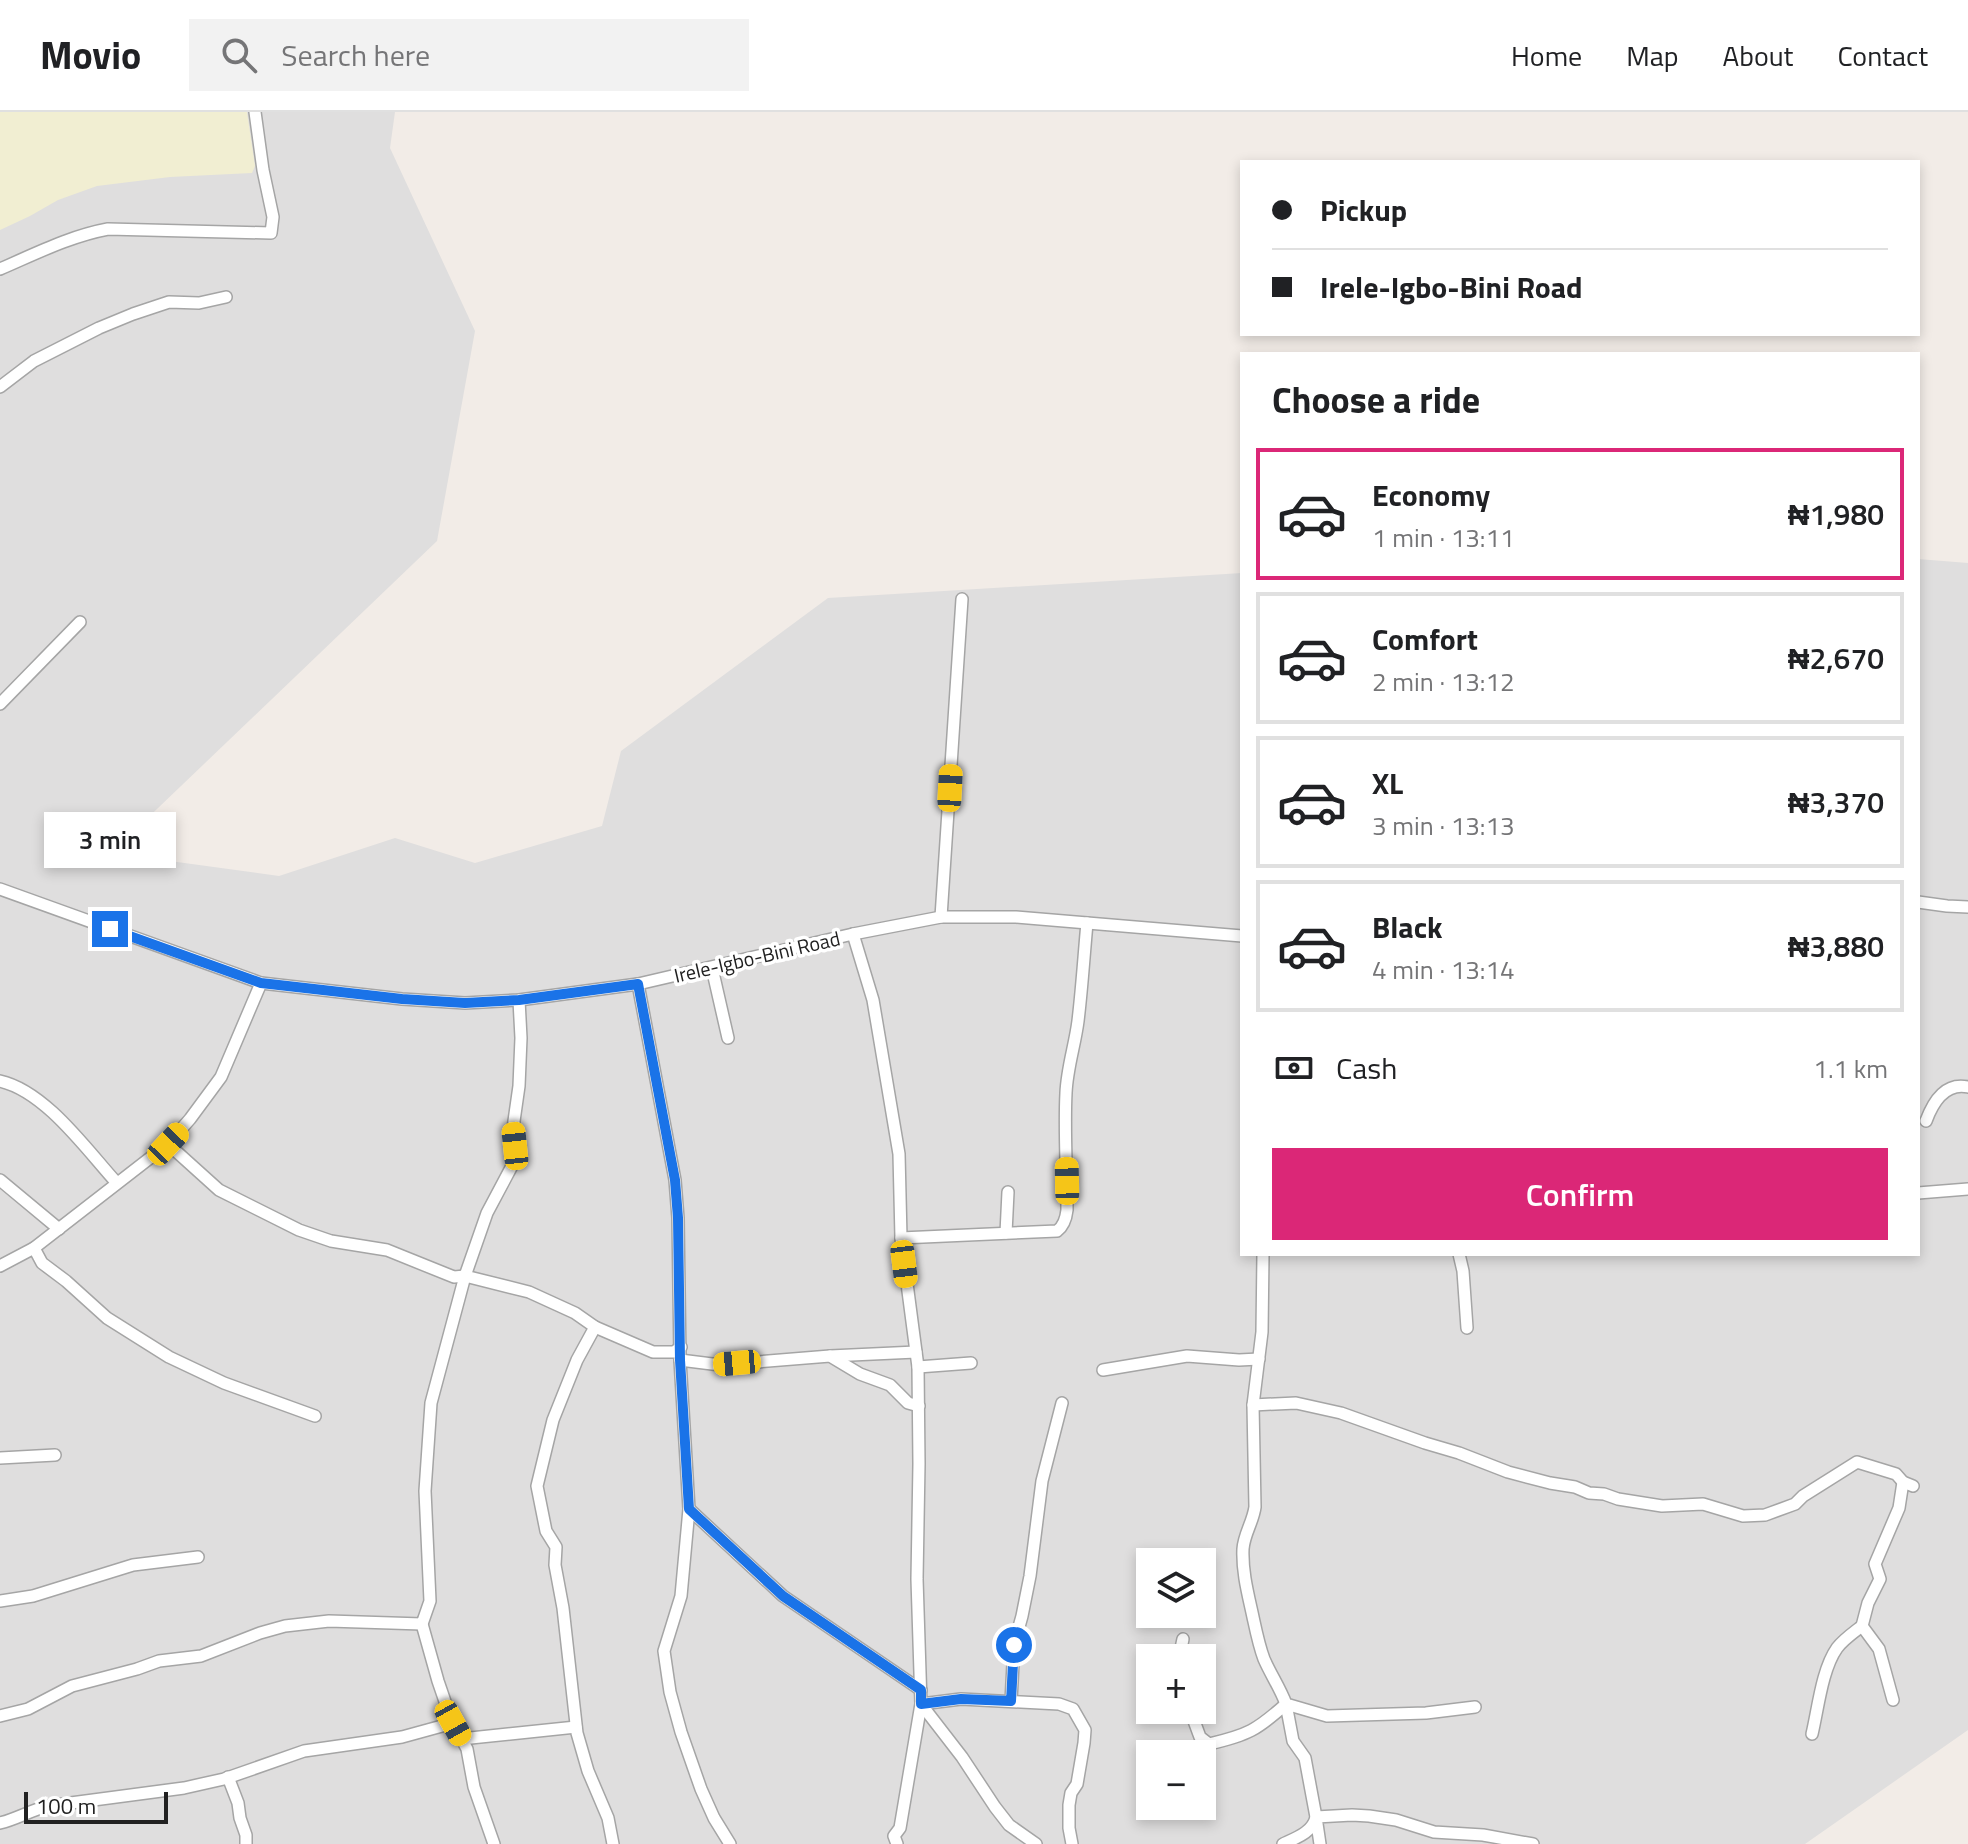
<!DOCTYPE html>
<meta charset="utf-8">
<style>
body{margin:0;font-family:"Titillium Web",sans-serif;background:#f2f2f2;color:#202124;height:100vh;display:flex;flex-direction:column;font-size:30px;white-space:nowrap}
*{box-sizing:border-box;margin:0}
p{font-size:26px;color:#757577}
.icon{flex:none;width:44px;height:44px;fill:none;stroke:currentColor;stroke-width:2;stroke-linecap:round;stroke-linejoin:round}
.map{position:relative;flex:1;overflow:hidden}
.side{position:absolute;left:1240px;top:240px;width:680px;height:904px;display:flex;flex-direction:column;background:#fff;border-radius:0px;box-shadow:0 4px 12px #0003}
.side>*{flex:none}
.banner{position:absolute;left:1240px;top:48px;width:680px;height:176px;border-radius:0px;box-shadow:0 4px 12px #0003;display:grid;align-content:center;height:176px;padding:0 32px;background:#fff}
.tools{position:absolute;left:1136px;top:1436px;display:grid;gap:16px}
.tools a{display:grid;place-items:center;width:80px;height:80px;border-radius:0px;background:#fff;box-shadow:0 4px 12px #0003;font-size:40px}
.scale{position:absolute;left:24px;bottom:20px;width:144px;box-sizing:border-box;padding-left:8px;border:4px solid #212121;border-top:0;font-size:22px;line-height:28px;white-space:nowrap;color:#212121;-webkit-text-stroke:6px #fff;paint-order:stroke}
.end{position:absolute;width:36px;height:36px;margin:-18px;border:10px solid #1a73e8;background:#fff;box-shadow:0 0 0 4px #fff}
.from{border-radius:50%}
.bubble{position:absolute;height:56px;border-radius:0px;background:#fff;box-shadow:0 4px 12px #0003;font-size:26px;font-weight:600;line-height:56px;text-align:center}
.car{position:absolute;width:24px;height:48px;margin:-24px -12px;border-radius:10px;box-shadow:0 0 6px 2px #0007;background:linear-gradient(#f5c518 24%,#345 0 40%,#f5c518 0 76%,#345 0 86%,#f5c518 0)}
.banner b{display:flex;align-items:center;gap:28px;height:76px;font-size:30px}
.banner b+b{border-top:2px solid #e0e0e0}
.banner i{width:20px;height:20px;background:#202124}
ul{padding:0;list-style:none}
li{display:flex;align-items:center;gap:24px;height:132px;margin:0 16px 12px;padding:0 16px;border:4px solid #e0e0e0;border-radius:0px}
li div{flex:1}
li b{display:block;font-size:30px}
li em{font-style:normal;font-weight:600}
li.current{border-color:#db2777}
li>.icon{width:72px;height:72px;stroke-width:1.5}
h2{padding:0 32px;font-size:36px;line-height:96px}
.pay{display:flex;align-items:center;gap:20px;height:88px;padding:0 32px;font-size:30px}
.pay p{margin-inline-start:auto}
.primary-button{display:flex;gap:16px;margin-top:auto;padding:16px 32px}
.primary-button a{flex:1;height:92px;border-radius:0px;background:#db2777;color:#fff;font-size:32px;font-weight:600;line-height:92px;text-align:center}
header{display:flex;align-items:center;gap:48px;box-sizing:border-box;height:112px;padding:0 40px;background:#fff;border-bottom:2px solid #e0e0e0}
header strong{font-size:38px}
nav{display:flex;gap:44px;margin-inline-start:auto;font-size:28px}
.search{width:560px;height:72px;background:#f2f2f2;display:flex;align-items:center;gap:20px;box-sizing:border-box;padding:0 28px;border-radius:0px;color:#757577;font-size:30px}
.map>svg:first-child{display:block}
</style>
<header>
<strong>Movio</strong>
<div class="search"><svg class="icon" aria-label="search" viewBox="0 0 24 24"><circle cx="10" cy="10" r="6"/><path d="M15 15l6 6"/></svg>Search here</div>
<nav><a>Home</a><a>Map</a><a>About</a><a>Contact</a></nav>
</header>
<div class="map">
<svg width="1968" height="1732" viewBox="0 0 1968 1732">
<rect width="100%" height="100%" fill="#f2ece7"/>
<path fill="#dfdede" fill-rule="evenodd" d="M0 0H395L390 36 475 219 437 429 111 741 279 764 395 726 475 751 602 714 621 639 828 486 1242 461V1142H1918V447L1968 451V1618L1805 1732H0ZM1150 1450H1202V1502H1150ZM1150 1546H1202V1598H1150ZM1150 1642H1202V1694H1150Z"/>
<path fill="#f1eed2" d="M0 0H247L255 54 252 61 170 65 97 74 58 88 30 104 0 118Z"/>
<g fill="none" stroke-linecap="round" stroke-linejoin="round">
<defs>
<g id="minor">
<path d="M0 157C35 142 70 124 108 117L271 121 273 105 263 58 255 0"/>
<path d="M0 275 34 249 99 216 133 202 169 190 199 191 226 185"/>
<path d="M0 592 80 510"/>
<path d="M0 777 261 871 402 887 465 891 519 888 638 872 853 822 941 805H1016L1242 824"/>
<path d="M1918 790 1947 794 1968 795"/>
<path d="M941 805 962 487"/>
<path d="M853 822 873 888 899 1042 901 1126 918 1255 919 1352 917 1467 921 1592 900 1716 894 1724 897 1732"/>
<path d="M712 856 728 926"/>
<path d="M638 872 675 1068 678 1106 680 1248 689 1397 681 1484 664 1539 670 1580 681 1620 701 1677 714 1706 730 1732"/>
<path d="M0 969C45 979 86 1037 116 1070"/>
<path d="M1926 1009C1933 990 1945 970 1968 975"/>
<path d="M168 1032 219 1078 299 1118 331 1129 387 1138 454 1165 465 1164 529 1180 575 1201 595 1215 653 1240H674L681 1235"/>
<path d="M0 1068 59 1117"/>
<path d="M1918 1081 1968 1077"/>
<path d="M1006 1121 1008 1080"/>
<path d="M901 1126 1057 1119C1064 1114 1066 1107 1067 1098 1067 1059 1064 1020 1066 981 1067 956 1075 933 1078 909 1082 876 1084 843 1087 811"/>
<path d="M34 1136 42 1151 66 1169 107 1206 169 1245 224 1271 315 1304"/>
<path d="M1263 1142 1262 1220 1253 1293 1255 1395C1253 1410 1244 1422 1243 1437 1242 1460 1248 1482 1253 1505 1256 1519 1259 1534 1264 1547 1271 1563 1280 1576 1286 1592L1327 1604 1426 1601 1475 1595"/>
<path d="M1459 1142 1463 1159 1467 1216"/>
<path d="M0 1154 34 1136 168 1032 190 1007 221 965 261 871"/>
<path d="M595 1215 577 1248 553 1308 537 1374 546 1419 556 1435 555 1453 563 1496 577 1621 588 1659 608 1706 613 1732"/>
<path d="M830 1244 916 1240"/>
<path d="M680 1248 720 1253 830 1244 860 1262 890 1273 908 1291 919 1294"/>
<path d="M918 1255 971 1251"/>
<path d="M1103 1258 1187 1244 1239 1248 1259 1247"/>
<path d="M1253 1293 1296 1291 1341 1301 1425 1331 1459 1341 1508 1360 1550 1371 1575 1375 1589 1381 1604 1382 1618 1387 1662 1394 1703 1392 1743 1404 1765 1403 1795 1392 1803 1384 1857 1350 1896 1362 1903 1370 1913 1374"/>
<path d="M0 1346 55 1343"/>
<path d="M689 1397 783 1484 921 1578"/>
<path d="M0 1489 33 1484 133 1453 198 1445"/>
<path d="M422 1512 438 1569 451 1607 467 1637 474 1675 494 1732"/>
<path d="M1179 1546 1183 1527"/>
<path d="M1893 1588 1879 1537 1862 1514 1868 1491 1880 1467 1875 1452 1899 1396 1903 1370"/>
<path d="M1011 1589 1014 1533 1022 1504 1030 1464 1042 1369 1062 1291"/>
<path d="M921 1592 961 1587 1059 1592 1073 1597 1085 1618 1084 1631 1077 1672 1071 1681 1069 1693V1716L1072 1732"/>
<path d="M921 1592 962 1645 995 1695 1009 1713 1036 1732"/>
<path d="M1190 1598 1200 1625 1209 1632C1248 1623 1257 1618 1286 1592L1293 1629 1305 1646 1316 1705C1313 1720 1296 1726 1283 1732"/>
<path d="M0 1604 28 1597 72 1574 137 1557 159 1549 201 1544 260 1521 285 1514 329 1509 422 1512 430 1489 425 1379 431 1291 465 1164 487 1101 513 1052 515 1034 513 1016 519 974 521 926 519 888"/>
<path d="M1812 1622C1818 1597 1822 1557 1837 1536 1844 1527 1853 1521 1862 1514"/>
<path d="M461 1627 576 1615"/>
<path d="M228 1665 238 1691 240 1706 246 1723V1732"/>
<path d="M0 1711C17 1707 31 1698 48 1694L184 1676 224 1667 304 1639 402 1625 453 1611"/>
<path d="M1320 1732 1316 1705 1352 1703 1369 1704 1396 1708 1434 1720 1483 1723 1533 1732"/>
</g>
</defs>
<use href="#minor" stroke="#a5a5a5" stroke-width="14"/>
<use href="#minor" stroke="#fff" stroke-width="11"/>
</g>
<g fill="none" stroke-linecap="round" stroke-linejoin="round">
<path stroke="#1a73e8" stroke-width="10" d="M110 817 261 871 402 887 465 891 519 888 638 872 675 1068 678 1106 680 1248 689 1397 783 1484 921 1578V1592L961 1587 1011 1589 1014 1533"/>
</g>
<g text-anchor="middle" stroke-width="7" stroke-linejoin="round" paint-order="stroke">
<g font-size="20" fill="#212121" stroke="#fff">
<text transform="translate(757 845) rotate(-13)" y="7">Irele-Igbo-Bini Road</text>
</g>
</g>
</svg>
<div class="tools">
<a><svg class="icon" aria-label="layers" viewBox="0 0 24 24"><path d="M12 4l9 5-9 5-9-5zM3 14l9 5 9-5"/></svg></a>
<a>+</a>
<a>−</a>
</div>
<div class="scale">100 m</div>
<i class="end from" style="left:1014px;top:1533px"></i>
<i class="end" style="left:110px;top:817px"></i>
<div class="bubble" style="left:44px;top:700px;width:132px">3 min</div>
<i class="car" style="left:950px;top:676px;rotate:3deg"></i>
<i class="car" style="left:168px;top:1032px;rotate:43deg"></i>
<i class="car" style="left:515px;top:1034px;rotate:354deg"></i>
<i class="car" style="left:1067px;top:1069px;rotate:359deg"></i>
<i class="car" style="left:904px;top:1152px;rotate:173deg"></i>
<i class="car" style="left:737px;top:1251px;rotate:265deg"></i>
<i class="car" style="left:453px;top:1611px;rotate:151deg"></i>
<div class="banner">
<b><i class="from"></i>Pickup</b>
<b><i></i>Irele-Igbo-Bini Road</b>
</div>
<section class="side">
<h2>Choose a ride</h2>
<ul>
<li class="current"><svg class="icon" aria-label="car" viewBox="0 0 24 24"><path d="M5 17H2v-5l4-1 3-4h7l3 4 3 1v5h-3M9 17h6M6 11h13"/><circle cx="7" cy="17" r="2"/><circle cx="17" cy="17" r="2"/></svg><div><b>Economy</b><p>1 min · 13:11</p></div><em>₦1,980</em></li>
<li><svg class="icon" aria-label="car" viewBox="0 0 24 24"><path d="M5 17H2v-5l4-1 3-4h7l3 4 3 1v5h-3M9 17h6M6 11h13"/><circle cx="7" cy="17" r="2"/><circle cx="17" cy="17" r="2"/></svg><div><b>Comfort</b><p>2 min · 13:12</p></div><em>₦2,670</em></li>
<li><svg class="icon" aria-label="car" viewBox="0 0 24 24"><path d="M5 17H2v-5l4-1 3-4h7l3 4 3 1v5h-3M9 17h6M6 11h13"/><circle cx="7" cy="17" r="2"/><circle cx="17" cy="17" r="2"/></svg><div><b>XL</b><p>3 min · 13:13</p></div><em>₦3,370</em></li>
<li><svg class="icon" aria-label="car" viewBox="0 0 24 24"><path d="M5 17H2v-5l4-1 3-4h7l3 4 3 1v5h-3M9 17h6M6 11h13"/><circle cx="7" cy="17" r="2"/><circle cx="17" cy="17" r="2"/></svg><div><b>Black</b><p>4 min · 13:14</p></div><em>₦3,880</em></li>
</ul>
<div class="pay"><svg class="icon" aria-label="cash" viewBox="0 0 24 24"><path d="M3 7h18v10H3z"/><circle cx="12" cy="12" r="2"/></svg>Cash<p>1.1 km</p></div>
<div class="primary-button"><a>Confirm</a></div>
</section>
</div>
